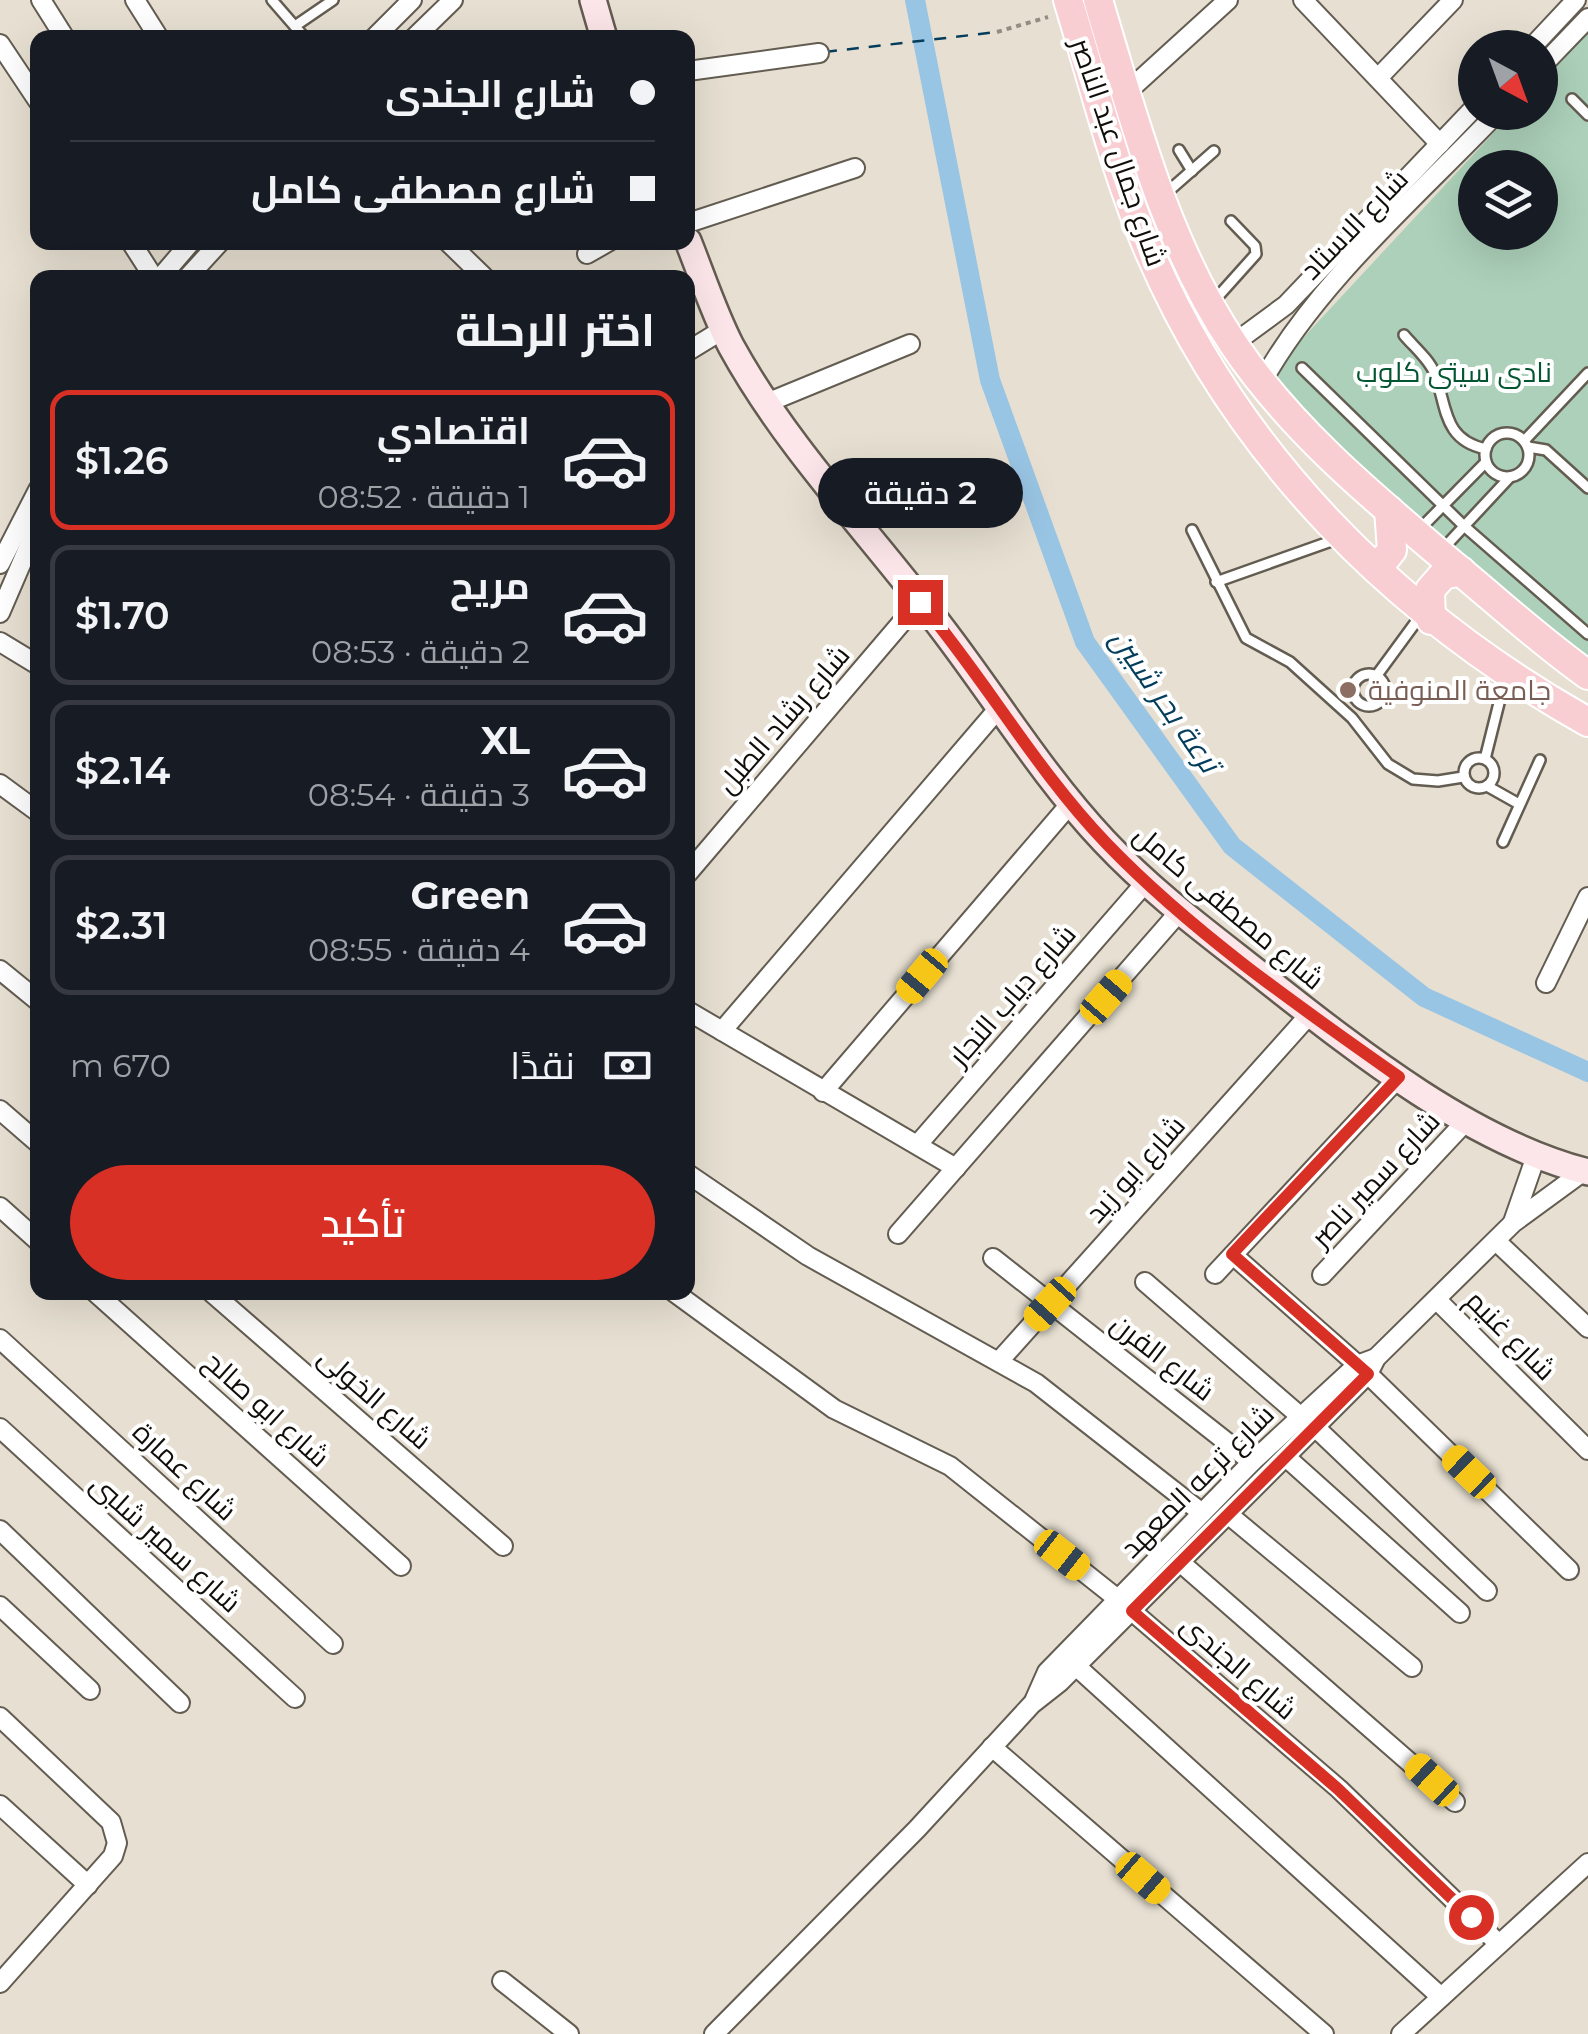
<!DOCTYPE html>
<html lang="ar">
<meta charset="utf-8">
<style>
body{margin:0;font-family:Montserrat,Cairo,sans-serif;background:#20242c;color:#f1f3f6;direction:rtl;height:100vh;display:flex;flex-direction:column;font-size:38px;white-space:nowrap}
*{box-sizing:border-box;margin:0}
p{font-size:32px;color:#9ea1a6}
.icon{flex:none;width:55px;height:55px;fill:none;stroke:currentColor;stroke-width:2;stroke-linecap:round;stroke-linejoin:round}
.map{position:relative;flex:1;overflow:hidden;direction:ltr}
.details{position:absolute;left:30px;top:270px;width:665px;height:1030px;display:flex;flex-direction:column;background:#171b24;border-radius:20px;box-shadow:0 10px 40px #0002;direction:rtl}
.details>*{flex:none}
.guide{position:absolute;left:30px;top:30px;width:665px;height:220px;border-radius:20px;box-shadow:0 10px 40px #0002;direction:rtl;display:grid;align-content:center;height:220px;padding:0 40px;background:#171b24}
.needle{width:65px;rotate:139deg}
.buttons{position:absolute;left:1458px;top:30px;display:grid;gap:20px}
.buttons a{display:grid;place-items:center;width:100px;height:100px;border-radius:50%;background:#171b24;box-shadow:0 10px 40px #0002;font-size:50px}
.end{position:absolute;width:45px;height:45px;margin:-22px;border:12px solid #d93025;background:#fff;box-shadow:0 0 0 5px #fff}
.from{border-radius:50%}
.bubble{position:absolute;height:70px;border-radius:35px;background:#171b24;box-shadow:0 10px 40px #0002;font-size:32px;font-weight:600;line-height:70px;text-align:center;direction:rtl}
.car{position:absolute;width:30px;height:60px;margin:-30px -15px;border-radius:12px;box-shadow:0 0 8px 2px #0007;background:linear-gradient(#f5c518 24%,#345 0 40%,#f5c518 0 76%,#345 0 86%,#f5c518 0)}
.guide b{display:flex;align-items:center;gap:35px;height:95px;font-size:38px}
.guide b+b{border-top:2px solid #363941}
.guide i{width:25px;height:25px;background:#f1f3f6}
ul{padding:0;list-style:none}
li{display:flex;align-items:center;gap:30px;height:140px;margin:0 20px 15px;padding:0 20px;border:5px solid #363941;border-radius:20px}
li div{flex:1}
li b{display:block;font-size:38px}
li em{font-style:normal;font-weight:600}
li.active{border-color:#d93025}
li>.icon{width:90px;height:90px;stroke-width:1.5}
h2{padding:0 40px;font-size:45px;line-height:120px}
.pay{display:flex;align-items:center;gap:25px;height:110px;padding:0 40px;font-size:38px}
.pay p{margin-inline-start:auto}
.action{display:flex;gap:20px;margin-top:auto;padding:20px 40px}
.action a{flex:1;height:115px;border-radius:60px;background:#d93025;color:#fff;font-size:40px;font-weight:600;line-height:115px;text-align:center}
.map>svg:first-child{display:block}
</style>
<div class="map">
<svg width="1588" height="2034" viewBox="0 0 1588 2034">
<rect width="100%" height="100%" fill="#e7e0d2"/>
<path fill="#acd0b9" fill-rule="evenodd" d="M1588 31V670L1262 382 1512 113 1540 112V83ZM1475 168H1540V232H1475Z"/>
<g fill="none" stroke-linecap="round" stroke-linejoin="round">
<path stroke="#99c5e4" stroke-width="20" d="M915 0 990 380 1085 642 1232 846 1424 997 1588 1072"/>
<path stroke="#043d5b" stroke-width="2.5" stroke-dasharray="12 10" stroke-linecap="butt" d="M825 52 997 32"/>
<defs>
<g id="lane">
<path d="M272 0 305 38"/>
<path d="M295 26 333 0"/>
<path d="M1572 99 1588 115"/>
<path d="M1179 150 1192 171"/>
<path d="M1164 195 1214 151"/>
<path d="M1213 302 1256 254 1255 246 1231 221"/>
<path d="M1404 335C1414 347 1429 359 1435 374 1447 407 1443 440 1486 449"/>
<path d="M1302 368 1464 526 1588 634"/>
<circle cx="1507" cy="455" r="22"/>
<path d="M1524 441 1588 373"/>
<path d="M1528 447 1546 450 1588 488"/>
<path d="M1192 530 1246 638 1290 662 1352 718 1388 764 1413 779 1438 781 1463 777"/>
<path d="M1418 531 1486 462"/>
<path d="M1441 551 1510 477"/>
<path d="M1216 582 1340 538"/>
<circle cx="1369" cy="690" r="16"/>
<path d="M1377 675 1421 615"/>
<circle cx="1479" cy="773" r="15"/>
<path d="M1485 759 1506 675"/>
<path d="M1487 786 1519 804"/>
<path d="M1503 842 1540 760"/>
</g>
<g id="street">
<path d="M41 0 65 38"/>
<path d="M135 0 159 38"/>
<path d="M1303 0 1440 144"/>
<path d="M374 38 412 0"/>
<path d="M414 38 453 0"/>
<path d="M0 44 38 101"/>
<path d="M1531 48 1576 0"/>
<path d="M1540 68 1588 18"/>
<path d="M688 71 819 53"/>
<path d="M1378 78 1453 0"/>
<path d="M1127 92 1228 0"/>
<path d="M688 223 855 168"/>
<path d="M131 242 154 278"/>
<path d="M448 242 485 278"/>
<path d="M587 254 608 242"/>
<path d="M160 278 191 242"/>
<path d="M187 278 220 242"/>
<path d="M1233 344 1286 305 1475 107"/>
<path d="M688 351 724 329"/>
<path d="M1262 382C1318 281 1418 196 1498 112"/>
<path d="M769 402 910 344"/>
<path d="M0 564 38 490"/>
<path d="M0 613 38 525"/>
<path d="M0 642 38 665"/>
<path d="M0 784 38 812"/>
<path d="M688 873 920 601"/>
<path d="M0 970 38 1001"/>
<path d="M1546 983 1588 897"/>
<path d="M688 1011 956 1168"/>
<path d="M722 1031 998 709"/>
<path d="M823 1092 1071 803"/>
<path d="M0 1110 38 1143"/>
<path d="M919 1143 1146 882"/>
<path d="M688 1174 808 1256 1036 1383 1202 1513"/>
<path d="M0 1207 38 1241"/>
<path d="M1513 1222 1536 1156"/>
<path d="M898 1234 1180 911"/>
<path d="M1496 1241 1588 1328"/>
<path d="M1233 1255 1368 1374 1569 1570"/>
<path d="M993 1258 1252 1462"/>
<path d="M1215 1274 1399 1077"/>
<path d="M1322 1275 1468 1119"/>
<path d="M1145 1282 1300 1416"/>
<path d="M95 1292 401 1566"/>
<path d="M211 1292 503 1546"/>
<path d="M674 1292 834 1409 950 1466 1119 1600 1339 1789 1499 1944"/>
<path d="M1438 1301 1588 1450"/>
<path d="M0 1339 333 1644"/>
<path d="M1000 1360 1310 1014"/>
<path d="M0 1428 295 1698"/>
<path d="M1316 1428 1487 1591"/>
<path d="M1287 1458 1460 1613"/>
<path d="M1229 1515 1412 1667"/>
<path d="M0 1530 180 1703"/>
<path d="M1181 1563 1455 1802"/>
<path d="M0 1606 90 1690"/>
<path d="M1076 1666 1441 1997"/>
<path d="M1035 1699 1047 1672 1252 1462 1357 1365 1376 1358"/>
<path d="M0 1717 111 1822 117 1843 113 1856 0 1983"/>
<path d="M992 1747 1324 2034"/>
<path d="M0 1805 88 1885"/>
<path d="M502 1981 569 2034"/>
<path d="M714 2034 917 1829 1032 1704 1060 1682 1368 1374 1376 1358 1513 1223 1584 1171"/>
<path d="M1401 2034 1588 1863"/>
</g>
<g id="secondary">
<path d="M593 0 604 38"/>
<path d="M688 241C702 276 714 313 731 346 788 450 874 537 944 631 998 702 1043 776 1104 841 1148 888 1198 926 1248 965 1346 1042 1466 1141 1588 1172"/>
</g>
<g id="primary">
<path d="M1068 0C1094 84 1115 172 1150 253 1238 457 1396 614 1588 722"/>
<path d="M1098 0C1133 116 1165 243 1234 345 1292 431 1375 499 1453 565 1498 602 1540 641 1588 675"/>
<path d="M1371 564 1384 560 1392 550 1389 510"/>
<path d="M1431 620 1430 590 1443 575 1461 571"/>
</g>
</defs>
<use href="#lane" stroke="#635c51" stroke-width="14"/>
<use href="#street" stroke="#635c51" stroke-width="22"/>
<use href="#secondary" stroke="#635c51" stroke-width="30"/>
<use href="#primary" stroke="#fff" stroke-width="32"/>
<path stroke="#928d83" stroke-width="4" stroke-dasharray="5 5" stroke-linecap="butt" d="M997 32 1048 17"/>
<use href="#lane" stroke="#fff" stroke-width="9"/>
<use href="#street" stroke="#fff" stroke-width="18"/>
<use href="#secondary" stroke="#fce6e9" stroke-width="25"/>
<use href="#primary" stroke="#f9ced3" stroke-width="28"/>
</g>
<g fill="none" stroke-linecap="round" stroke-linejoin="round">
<path stroke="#d93025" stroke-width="12" d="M920 602C986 680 1035 769 1107 844 1193 933 1298 1006 1399 1077L1232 1254 1368 1374 1132 1611 1338 1789 1471 1917"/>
</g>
<circle fill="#8d6e63" stroke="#fff" stroke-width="4" cx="1348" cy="690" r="10"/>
<g text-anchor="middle" stroke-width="8" stroke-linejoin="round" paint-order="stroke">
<g font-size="28" fill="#110e0a" stroke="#fff">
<text transform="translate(1119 152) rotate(71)" y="10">شارع جمال عبد الناصر</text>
<text transform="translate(1354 224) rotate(-46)" y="10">شارع الاستاد</text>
<text transform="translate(783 719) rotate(-49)" y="10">شارع رشاد الطبل</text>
<text transform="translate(1229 907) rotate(40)" y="10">شارع مصطفى كامل</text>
<text transform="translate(1012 995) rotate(-49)" y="10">شارع دياب النجار</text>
<text transform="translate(1135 1169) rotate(-48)" y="10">شارع ابو زيد</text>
<text transform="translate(1375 1179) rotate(-47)" y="10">شارع سمير ناصر</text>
<text transform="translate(1511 1335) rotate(45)" y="10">شارع غنيم</text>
<text transform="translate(1163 1357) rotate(38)" y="10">شارع الفرن</text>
<text transform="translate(375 1398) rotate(41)" y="10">شارع الخولى</text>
<text transform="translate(267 1409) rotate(42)" y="10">شارع ابو صالح</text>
<text transform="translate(185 1471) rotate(43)" y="10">شارع عمارة</text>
<text transform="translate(1197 1481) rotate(-45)" y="10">شارع ترعه المعهد</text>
<text transform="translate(166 1543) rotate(42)" y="10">شارع سمير شلبى</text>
<text transform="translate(1239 1667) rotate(41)" y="10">شارع الجندى</text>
</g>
<g font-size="28" fill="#045632" stroke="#fff">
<text x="1454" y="382">نادى سيتى كلوب</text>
</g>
<g font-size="28" fill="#785e54" stroke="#fff" text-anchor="start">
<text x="1368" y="700">جامعة المنوفية</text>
</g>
<g font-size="30" font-style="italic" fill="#043d5b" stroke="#fff">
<text transform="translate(1165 701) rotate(55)" y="10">ترعة بحر شبين</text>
</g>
</g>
</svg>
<div class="buttons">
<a><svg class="needle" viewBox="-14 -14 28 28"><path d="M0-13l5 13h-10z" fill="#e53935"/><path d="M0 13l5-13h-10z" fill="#9ea1a6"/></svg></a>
<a><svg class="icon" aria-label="layers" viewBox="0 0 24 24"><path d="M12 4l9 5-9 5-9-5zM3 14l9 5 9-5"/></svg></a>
</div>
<i class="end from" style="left:1471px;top:1917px"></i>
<i class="end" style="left:920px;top:602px"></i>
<div class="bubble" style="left:818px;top:458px;width:205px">2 دقيقة</div>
<i class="car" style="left:922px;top:976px;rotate:220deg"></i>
<i class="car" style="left:1106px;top:997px;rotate:41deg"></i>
<i class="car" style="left:1050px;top:1304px;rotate:222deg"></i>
<i class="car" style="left:1469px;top:1472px;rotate:314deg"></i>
<i class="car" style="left:1062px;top:1555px;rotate:128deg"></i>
<i class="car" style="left:1432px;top:1780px;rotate:313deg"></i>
<i class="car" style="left:1143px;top:1878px;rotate:131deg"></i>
<div class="guide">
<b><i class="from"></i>شارع الجندى</b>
<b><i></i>شارع مصطفى كامل</b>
</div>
<section class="details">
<h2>اختر الرحلة</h2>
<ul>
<li class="active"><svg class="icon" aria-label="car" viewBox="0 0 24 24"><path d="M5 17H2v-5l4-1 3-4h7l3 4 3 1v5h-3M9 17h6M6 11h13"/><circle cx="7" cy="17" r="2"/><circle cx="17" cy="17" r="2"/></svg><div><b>اقتصادي</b><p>1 دقيقة · 08:52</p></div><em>$1.26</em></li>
<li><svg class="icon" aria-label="car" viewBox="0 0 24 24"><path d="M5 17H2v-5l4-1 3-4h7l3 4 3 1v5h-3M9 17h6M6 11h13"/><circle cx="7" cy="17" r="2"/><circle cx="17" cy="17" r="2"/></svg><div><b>مريح</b><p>2 دقيقة · 08:53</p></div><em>$1.70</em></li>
<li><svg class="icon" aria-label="car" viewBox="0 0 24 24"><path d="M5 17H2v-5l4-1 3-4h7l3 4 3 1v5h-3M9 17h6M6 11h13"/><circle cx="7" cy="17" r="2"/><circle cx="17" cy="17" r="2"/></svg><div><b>XL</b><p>3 دقيقة · 08:54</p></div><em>$2.14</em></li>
<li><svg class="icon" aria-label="car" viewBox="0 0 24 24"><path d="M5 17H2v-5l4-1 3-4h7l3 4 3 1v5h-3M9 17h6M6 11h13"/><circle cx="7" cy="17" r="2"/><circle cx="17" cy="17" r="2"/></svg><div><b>Green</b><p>4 دقيقة · 08:55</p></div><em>$2.31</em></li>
</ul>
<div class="pay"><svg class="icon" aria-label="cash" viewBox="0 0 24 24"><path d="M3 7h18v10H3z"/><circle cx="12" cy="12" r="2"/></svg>نقدًا<p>670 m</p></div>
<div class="action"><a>تأكيد</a></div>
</section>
</div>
